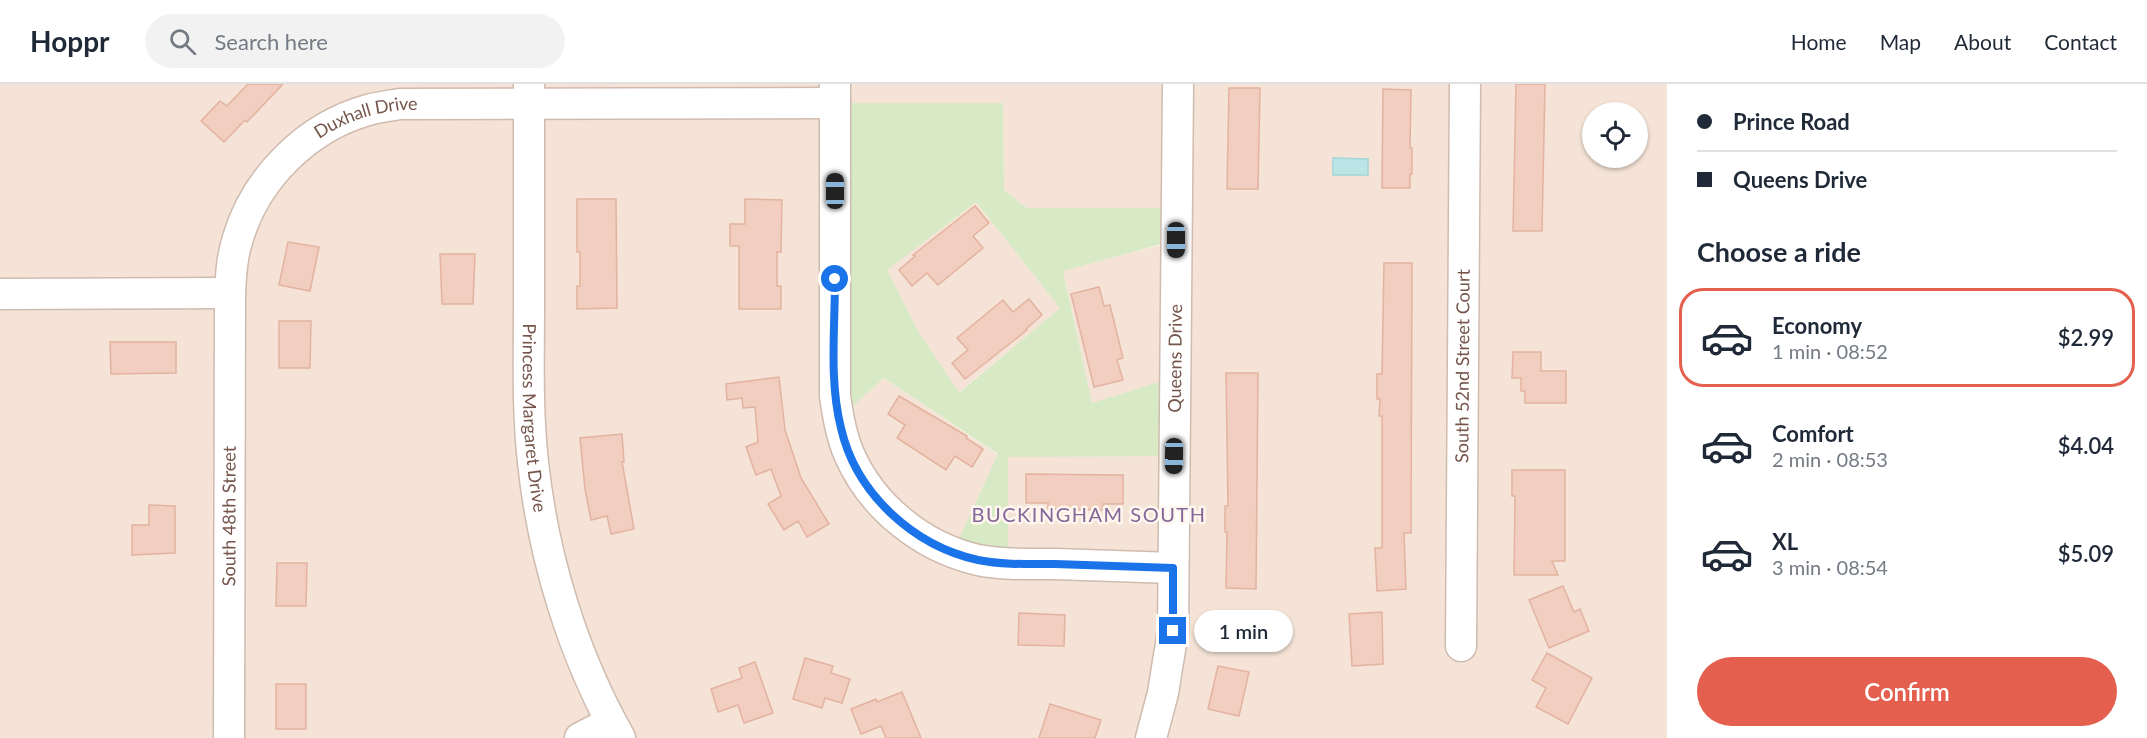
<!DOCTYPE html>
<meta charset="utf-8">
<style>
body{margin:0;font-family:Lato,sans-serif;background:#f2f2f3;color:#1f2937;height:100vh;display:flex;flex-direction:column;font-size:22px;white-space:nowrap}
*{box-sizing:border-box;margin:0}
p{font-size:20px;color:#747a83}
.icon{flex:none;width:33px;height:33px;fill:none;stroke:currentColor;stroke-width:2;stroke-linecap:round;stroke-linejoin:round}
.map{position:relative;flex:1;overflow:hidden}
.details{display:flex;flex-direction:column;background:#fff;width:480px}
.details>*{flex:none}
.hud{display:grid;align-content:center;height:132px;padding:0 30px;background:#fff}
.buttons{position:absolute;left:1582px;top:18px;display:grid;gap:12px}
.buttons a{display:grid;place-items:center;width:66px;height:66px;border-radius:50%;background:#fff;box-shadow:0 2px 4px #0004;font-size:30px}
.end{position:absolute;width:27px;height:27px;margin:-14px;border:8px solid #1a73e8;background:#fff;box-shadow:0 0 0 3px #fff}
.from{border-radius:50%}
.bubble{position:absolute;height:42px;border-radius:21px;background:#fff;box-shadow:0 2px 4px #0004;font-size:20px;font-weight:600;line-height:42px;text-align:center}
.car{position:absolute;width:18px;height:36px;margin:-18px -9px;border-radius:8px;box-shadow:0 0 4px 2px #0007;background:linear-gradient(#222 24%,#8ab4d8 0 40%,#222 0 76%,#8ab4d8 0 86%,#222 0)}
.hud b{display:flex;align-items:center;gap:21px;height:57px;font-size:22px}
.hud b+b{border-top:2px solid #e0e1e3}
.hud i{width:15px;height:15px;background:#1f2937}
ul{padding:0;list-style:none}
li{display:flex;align-items:center;gap:18px;height:99px;margin:0 12px 9px;padding:0 18px;border:3px solid transparent;border-radius:24px}
li div{flex:1}
li b{display:block;font-size:22px}
li em{font-style:normal;font-weight:600}
li.active{border-color:#e45f4e}
li>.icon{width:54px;height:54px;stroke-width:1.5}
h2{padding:0 30px;font-size:27px;line-height:72px}
.cta{display:flex;gap:12px;margin-top:auto;padding:12px 30px}
.cta a{flex:1;height:69px;border-radius:36px;background:#e45f4e;color:#fff;font-size:24px;font-weight:600;line-height:69px;text-align:center}
header{display:flex;align-items:center;gap:36px;box-sizing:border-box;height:84px;padding:0 30px;background:#fff;border-bottom:2px solid #e0e1e3}
header strong{font-size:28px}
nav{display:flex;gap:33px;margin-inline-start:auto;font-size:21px}
.search{width:420px;height:54px;background:#f2f2f3;display:flex;align-items:center;gap:15px;box-sizing:border-box;padding:0 21px;border-radius:33px;color:#747a83;font-size:22px}
main{display:flex;flex:1;min-height:0}
.map>svg:first-child{display:block}
</style>
<header>
<strong>Hoppr</strong>
<div class="search"><svg class="icon" aria-label="search" viewBox="0 0 24 24"><circle cx="10" cy="10" r="6"/><path d="M15 15l6 6"/></svg>Search here</div>
<nav><a>Home</a><a>Map</a><a>About</a><a>Contact</a></nav>
</header>
<main>
<div class="map">
<svg width="1667" height="654" viewBox="0 0 1667 654">
<rect width="100%" height="100%" fill="#fcf2e7"/>
<g fill="#f4e3d6" fill-rule="evenodd">
<path d="M0 0H1667V654H0ZM835 19H1003L1004 106 1027 124H1176V157L1063 186 1092 319 1007 373 953 468 998 371 884 294 839 333ZM1593 28H1638V74H1593Z"/>
<path d="M976 118 1060 224 958 309 918 247 886 186Z"/>
</g>
<path fill="#d8eac5" fill-rule="evenodd" d="M835 19H1003L1004 106 1027 124H1177L1176 156 1063 187 1092 319 1175 293 1174 372 1008 373V479L953 468 998 370 884 294 839 334ZM976 118 1060 224 959 309 918 247 887 186Z"/>
<path fill="#bbe4e6" stroke="#a2d5d8" stroke-width="1.5" d="M1333 74 1368 75V91H1333Z"/>
<g fill="#f1cebf" stroke="#e4b2a0" stroke-width="1.5">
<path d="M248 0H283L247 38 245 36 224 58 201 37 220 17 227 22Z"/>
<path d="M1516 0H1545L1542 147H1513Z"/>
<path d="M1229 4H1260L1258 105H1227Z"/>
<path d="M1383 5 1411 6 1410 64H1412V90H1410V104H1382Z"/>
<path d="M577 115H616L617 224 577 225V202H580V168H577Z"/>
<path d="M745 115 782 116 781 168H777V202H781V225H739V162H730V140H745Z"/>
<path d="M975 122 989 139 973 152 983 164 938 201 927 189 912 202 899 186 915 172 913 171Z"/>
<path d="M288 158 319 163 310 207 279 201Z"/>
<path d="M440 170H475L473 220H442Z"/>
<path d="M1384 179H1412L1411 449H1404L1406 505 1377 507 1375 464H1382V332H1379L1380 315H1377V290H1382Z"/>
<path d="M1099 203 1104 222 1110 221 1123 274 1117 276 1123 296 1094 303 1071 210Z"/>
<path d="M1029 215 1042 231 1026 245 1027 246 965 295 952 279 968 266 957 254 1003 216 1013 228Z"/>
<path d="M279 237H311L310 284H279Z"/>
<path d="M110 258H176V289L111 290Z"/>
<path d="M1513 268H1541V287H1566V319H1525V307H1521V294H1512Z"/>
<path d="M1226 289H1258L1256 505 1226 504 1227 448H1225V422H1228Z"/>
<path d="M779 293 785 346 801 394 829 440 807 453 798 437 784 446 768 420 781 412 771 385 756 391 746 363 758 358 755 323 743 324 742 314 727 316 726 300Z"/>
<path d="M899 312 967 352 966 354 983 365 972 383 955 372 946 386 897 354 905 341 888 330Z"/>
<path d="M622 350 624 378H622L634 445 611 450 607 432 591 436 585 405 580 354Z"/>
<path d="M1512 386H1565V477H1552L1558 491H1514L1515 412H1512Z"/>
<path d="M1026 390 1123 391V420H1103V426L1048 425V419H1026Z"/>
<path d="M149 421 175 422V469L132 471V441H149Z"/>
<path d="M277 479H307L306 522H276Z"/>
<path d="M1563 502 1574 528 1580 525 1589 547 1549 564 1529 516Z"/>
<path d="M1382 528 1383 580 1352 582 1349 530Z"/>
<path d="M1019 529 1065 531 1064 562 1018 561Z"/>
<path d="M1547 569 1592 594 1568 640 1536 623 1546 604 1532 596Z"/>
<path d="M805 574 833 582 831 589 850 595 842 619 825 614 822 624 793 615Z"/>
<path d="M755 578 773 629 744 639 738 621 718 628 711 605 742 594 739 584Z"/>
<path d="M1218 582 1249 588 1239 632 1208 625Z"/>
<rect x="276" y="600" width="30" height="45"/>
<path d="M902 608 921 654H886L881 642 861 650 851 625 876 615 877 618Z"/>
<path d="M1050 620 1101 636 1095 654H1039Z"/>
</g>
<g fill="none" stroke-linecap="round" stroke-linejoin="round">
<defs>
<g id="minor">
<path d="M835 0V312C838 332 841 351 849 370 872 423 922 463 978 476 1003 481 1030 480 1055 480 1094 481 1134 483 1173 484"/>
<path id="s1" d="M529 1C529 73 529 146 529 219 529 272 527 325 533 378 543 473 573 571 620 654"/>
<path d="M0 210 230 209"/>
<path id="s2" d="M1461 562 1465 0"/>
<path id="s3" d="M229 654 230 209C231 190 232 172 238 154 256 94 307 43 368 26 378 23 389 22 400 20L835 19"/>
<path d="M580 654 611 638"/>
<path id="s4" d="M1151 654 1163 609 1173 547 1178 0"/>
</g>
</defs>
<use href="#minor" stroke="#d0bbaf" stroke-width="33"/>
<use href="#minor" stroke="#fff" stroke-width="30"/>
</g>
<g fill="none" stroke-linecap="round" stroke-linejoin="round">
<path stroke="#1a73e8" stroke-width="8" d="M835 195C835 244 829 297 841 344 856 410 914 462 978 476 1003 481 1030 480 1055 480 1095 481 1134 483 1173 484V547"/>
</g>
<g text-anchor="middle" stroke-width="5" stroke-linejoin="round" paint-order="stroke">
<g font-size="18" fill="#76564b" stroke="#fff6ee">
<text dy="6" stroke="none"><textPath href="#s3" startOffset="687">Duxhall Drive</textPath></text>
<text dy="6" stroke="none"><textPath href="#s4" startOffset="382">Queens Drive</textPath></text>
<text dy="6" stroke="none"><textPath href="#s2" startOffset="280">South 52nd Street Court</textPath></text>
<text dy="6" stroke="none"><textPath href="#s1" startOffset="333">Princess Margaret Drive</textPath></text>
<text dy="6" stroke="none"><textPath href="#s3" startOffset="222">South 48th Street</textPath></text>
</g>
<g font-size="20" letter-spacing="1.5" fill="#836799" stroke="#fff6ee">
<text x="1089" y="438">BUCKINGHAM SOUTH</text>
</g>
</g>
</svg>
<div class="buttons">
<a><svg class="icon" aria-label="locate" viewBox="0 0 24 24"><circle cx="12" cy="12" r="6"/><path d="M12 2v4M12 18v4M2 12h4M18 12h4"/></svg></a>
</div>
<i class="end from" style="left:835px;top:195px"></i>
<i class="end" style="left:1173px;top:547px"></i>
<div class="bubble" style="left:1194px;top:526px;width:99px">1 min</div>
<i class="car" style="left:835px;top:107px;rotate:0deg"></i>
<i class="car" style="left:1176px;top:156px;rotate:180deg"></i>
<i class="car" style="left:1174px;top:372px;rotate:181deg"></i>
</div>
<section class="details">
<div class="hud">
<b><i class="from"></i>Prince Road</b>
<b><i></i>Queens Drive</b>
</div>
<h2>Choose a ride</h2>
<ul>
<li class="active"><svg class="icon" aria-label="car" viewBox="0 0 24 24"><path d="M5 17H2v-5l4-1 3-4h7l3 4 3 1v5h-3M9 17h6M6 11h13"/><circle cx="7" cy="17" r="2"/><circle cx="17" cy="17" r="2"/></svg><div><b>Economy</b><p>1 min · 08:52</p></div><em>$2.99</em></li>
<li><svg class="icon" aria-label="car" viewBox="0 0 24 24"><path d="M5 17H2v-5l4-1 3-4h7l3 4 3 1v5h-3M9 17h6M6 11h13"/><circle cx="7" cy="17" r="2"/><circle cx="17" cy="17" r="2"/></svg><div><b>Comfort</b><p>2 min · 08:53</p></div><em>$4.04</em></li>
<li><svg class="icon" aria-label="car" viewBox="0 0 24 24"><path d="M5 17H2v-5l4-1 3-4h7l3 4 3 1v5h-3M9 17h6M6 11h13"/><circle cx="7" cy="17" r="2"/><circle cx="17" cy="17" r="2"/></svg><div><b>XL</b><p>3 min · 08:54</p></div><em>$5.09</em></li>
</ul>
<div class="cta"><a>Confirm</a></div>
</section>
</main>
